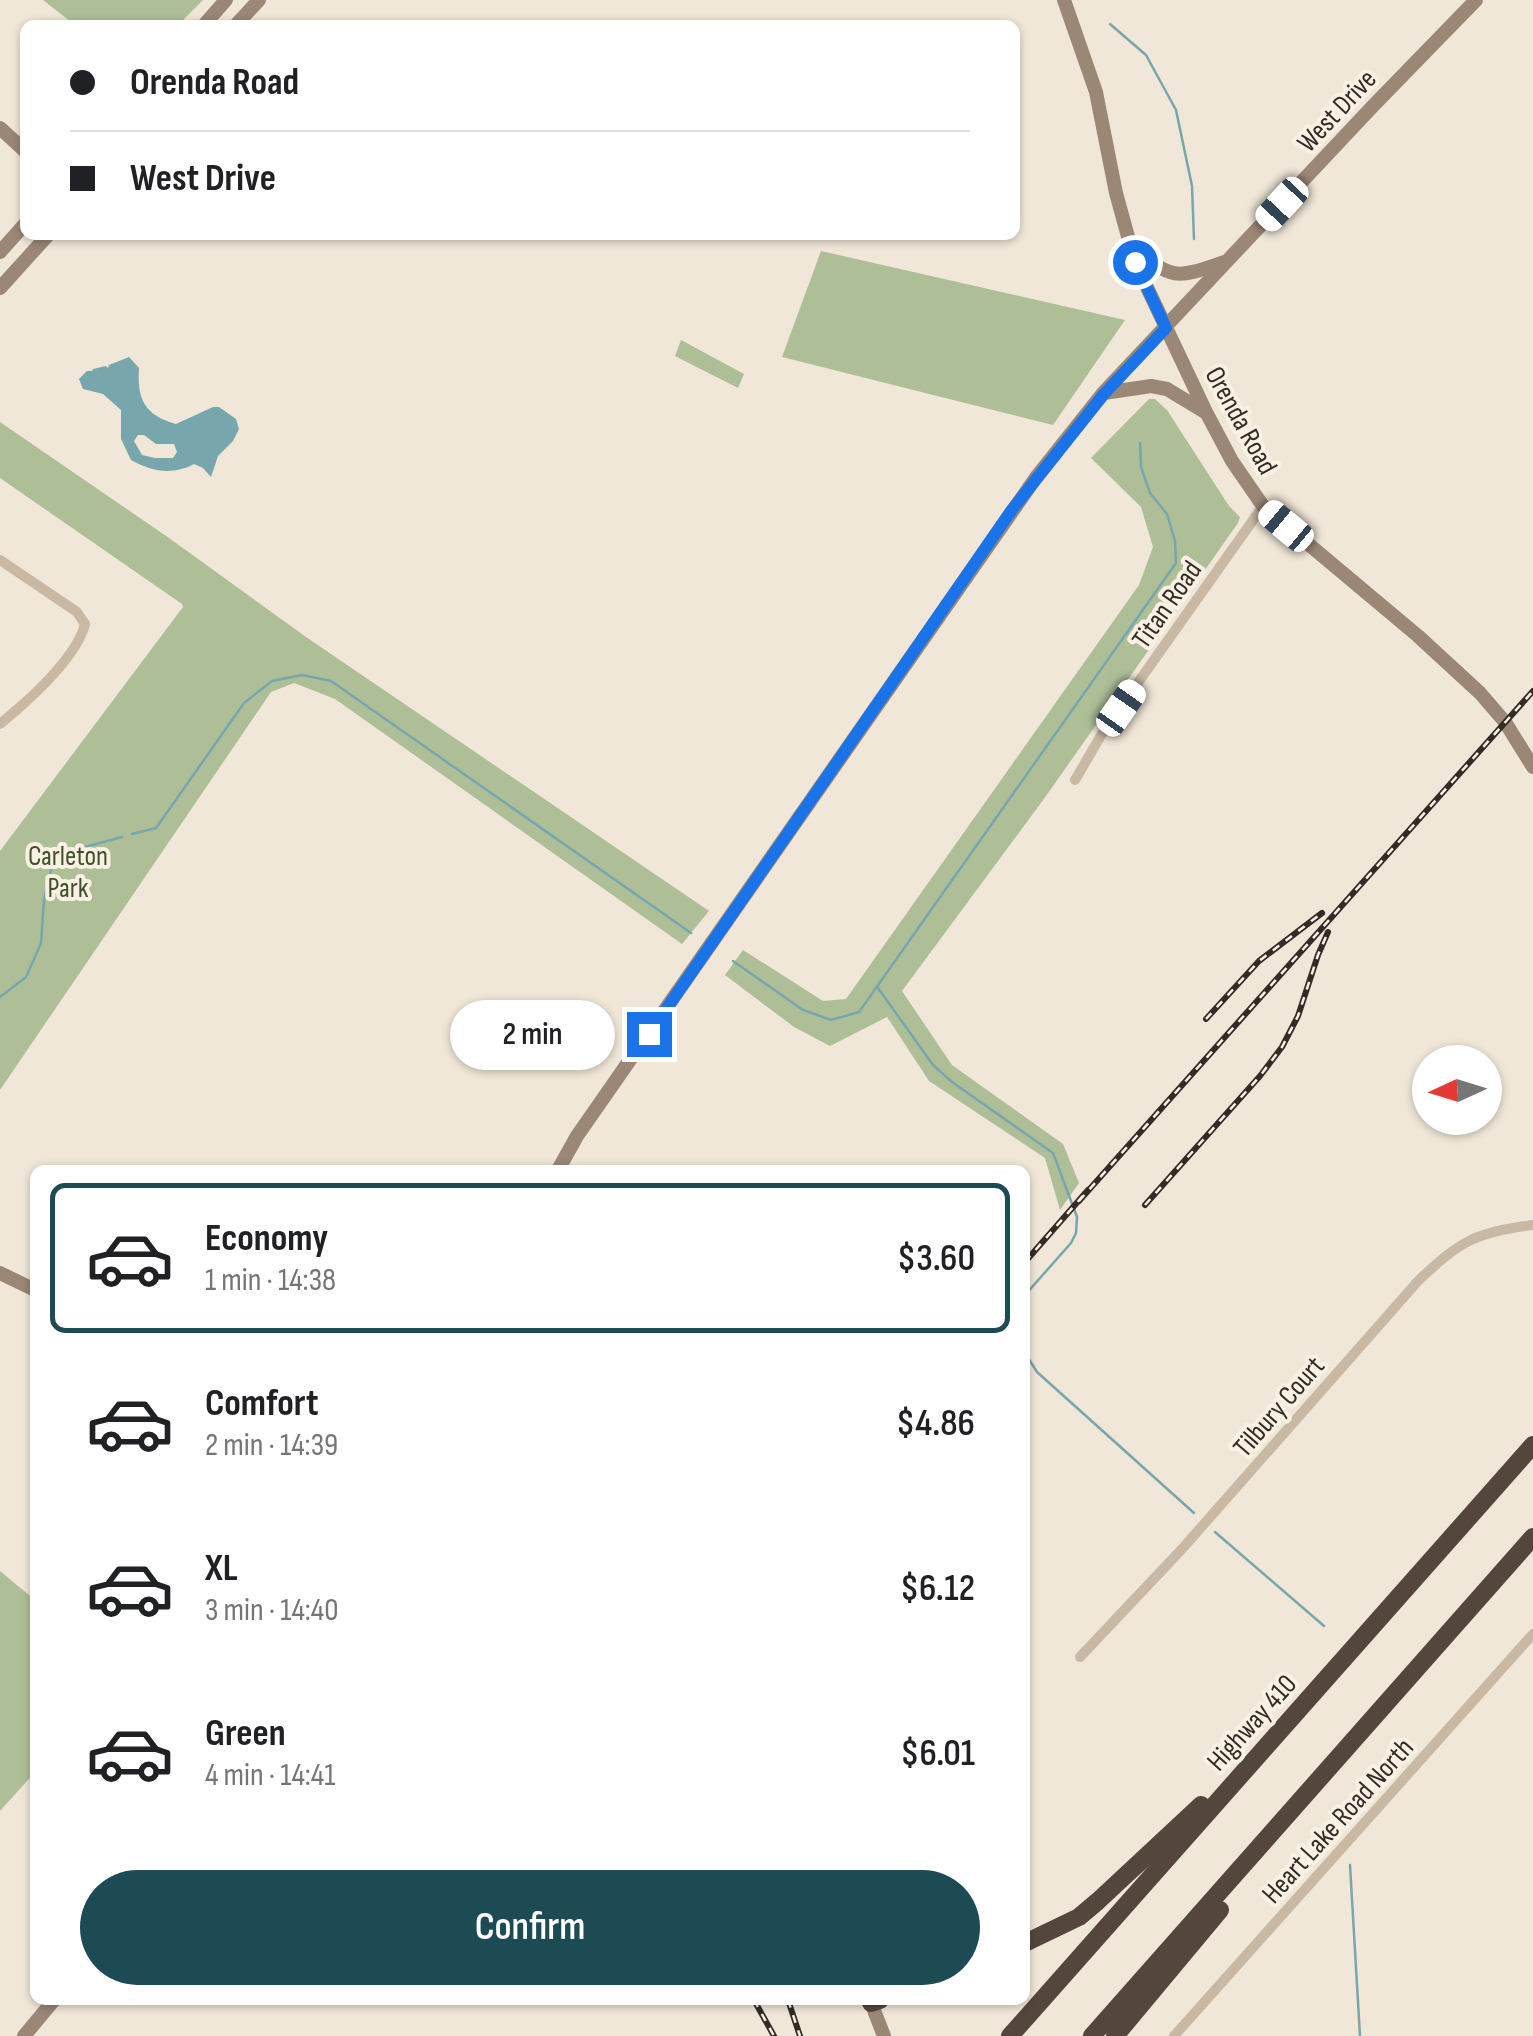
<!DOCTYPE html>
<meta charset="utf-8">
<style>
body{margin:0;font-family:"Sofia Sans Condensed",sans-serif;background:#f2f2f2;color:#202124;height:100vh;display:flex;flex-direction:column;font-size:38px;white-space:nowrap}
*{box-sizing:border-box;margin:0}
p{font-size:32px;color:#757577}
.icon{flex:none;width:55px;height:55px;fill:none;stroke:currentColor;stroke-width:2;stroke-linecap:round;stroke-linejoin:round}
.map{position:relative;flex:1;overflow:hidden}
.drawer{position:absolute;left:30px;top:1165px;width:1000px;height:840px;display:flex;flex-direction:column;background:#fff;border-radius:15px;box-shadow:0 2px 8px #0004}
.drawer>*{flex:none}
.top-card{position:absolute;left:20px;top:20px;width:1000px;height:220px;border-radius:15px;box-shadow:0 2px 8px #0004;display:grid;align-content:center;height:220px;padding:0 50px;background:#fff}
.needle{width:65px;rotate:266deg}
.tools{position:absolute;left:1412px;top:1045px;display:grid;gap:20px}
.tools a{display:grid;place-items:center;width:90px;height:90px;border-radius:50%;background:#fff;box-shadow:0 2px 8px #0004;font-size:50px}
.end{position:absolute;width:45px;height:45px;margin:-22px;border:12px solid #1a73e8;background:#fff;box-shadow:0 0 0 5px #fff}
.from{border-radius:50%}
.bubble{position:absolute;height:70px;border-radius:35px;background:#fff;box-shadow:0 2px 8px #0004;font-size:32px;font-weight:600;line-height:70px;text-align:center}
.car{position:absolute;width:30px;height:60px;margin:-30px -15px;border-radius:12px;box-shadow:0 0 8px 2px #0007;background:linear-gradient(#fff 24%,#345 0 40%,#fff 0 76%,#345 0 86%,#fff 0)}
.top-card b{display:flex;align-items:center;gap:35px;height:95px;font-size:38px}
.top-card b+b{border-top:2px solid #e0e0e0}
.top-card i{width:25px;height:25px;background:#202124}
ul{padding:18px 0 0;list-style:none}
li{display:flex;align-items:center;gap:30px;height:150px;margin:0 20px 15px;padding:0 30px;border:5px solid transparent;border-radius:15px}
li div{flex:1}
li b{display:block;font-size:38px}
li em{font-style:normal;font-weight:600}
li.active{border-color:#1c4b54}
li>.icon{width:90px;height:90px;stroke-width:1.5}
.action{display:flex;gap:20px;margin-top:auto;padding:20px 50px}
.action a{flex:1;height:115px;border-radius:60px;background:#1c4b54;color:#fff;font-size:40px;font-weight:600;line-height:115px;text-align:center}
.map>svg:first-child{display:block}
</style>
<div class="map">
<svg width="1533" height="2036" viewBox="0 0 1533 2036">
<rect width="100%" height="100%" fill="#f0e7d8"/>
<g fill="#aebf98">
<path d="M43 0H203L178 25H75Z"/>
<path d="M821 251 1125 320 1053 425 782 357Z"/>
<path d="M681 340 744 374 738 388 675 356Z"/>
<path d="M1149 399H1155L1167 410 1229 506 1240 517 1238 523 1046 796 902 991 952 1065 1063 1144 1079 1183 1060 1210 1045 1158 929 1081 887 1017 830 1046 794 1027 725 975 743 950 823 1001 846 999 1139 585 1153 547 1141 507 1091 458Z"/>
<path d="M0 422 169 538 306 637 709 911 682 944 335 699 294 683 271 692 0 1090V851L183 607 182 604 0 478Z"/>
<path d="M0 1571 35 1600V1772L0 1811Z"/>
</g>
<path fill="#78a6ad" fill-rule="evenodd" d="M129 357 139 368C137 399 144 415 176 424L213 407H219L236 419 239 429 233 441 218 456 211 477 203 468 194 464C172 476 151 471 131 460L121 439V410L103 394 83 389 79 379 87 371H92L93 369 106 366 108 368 109 365ZM144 435 156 444H174L177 452 173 458H155L142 455 134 441 138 435Z"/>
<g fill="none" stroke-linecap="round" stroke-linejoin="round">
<g stroke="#78a6ad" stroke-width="2.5">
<path d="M1110 24 1146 55 1176 110 1192 186 1194 239"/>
<path d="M132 834 156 828 244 703 272 681 302 675 331 681 691 933"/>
<path d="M733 961 803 1010 831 1020 859 1012 1176 563 1175 541 1167 514 1150 493 1141 467 1140 443"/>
<path d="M878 988 933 1065 952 1082 1053 1153 1077 1217 1076 1233 1071 1243 1025 1295"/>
<path d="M0 997 26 977 41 943 44 900 52 865 85 847 122 837"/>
<path d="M1025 1353 1037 1372 1194 1513"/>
<path d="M1215 1532 1324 1626"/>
<path d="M1350 1865 1360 2036"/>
</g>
<g stroke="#c8b8a4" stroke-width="10">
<path d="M0 560 77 612 85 624C76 659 28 701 0 724"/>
<path d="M1075 780 1103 732 1263 506"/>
<path d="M1080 1657 1182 1549 1418 1281C1460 1241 1476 1232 1533 1225"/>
<path d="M1174 2036 1533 1634"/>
</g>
<g stroke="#9b8776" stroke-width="14">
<path d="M1064 0 1096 92 1116 193 1135 262 1206 412 1232 461 1263 506 1418 636 1480 693 1505 722 1533 767"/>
<path d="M204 25 226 0"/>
<path d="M236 25 259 0"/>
<path d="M0 128 25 151"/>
<path d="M1128 244C1172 278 1171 281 1224 262"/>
<path d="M0 252 25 224"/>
<path d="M0 288 48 235"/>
<path d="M1104 393 1151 386 1167 389 1205 412"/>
<path d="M558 1170 577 1136 1037 476 1103 393 1372 107 1476 0"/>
<path d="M0 1273 35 1290"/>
<path d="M870 2000 884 2036"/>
<path d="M24 2036 54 2000"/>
</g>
<g stroke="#54463d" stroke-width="18">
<path d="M1025 1943 1079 1917 1098 1901 1201 1805"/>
<path d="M871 2003 880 2000"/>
<path d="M1010 2036 1533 1445"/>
<path d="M1092 2036 1533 1537"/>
<path d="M1115 2036 1220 1910"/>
</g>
<defs>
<g id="rail">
<path d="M1206 1019 1259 961 1322 913"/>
<path d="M1079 1201 1533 691"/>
<path d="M1145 1205 1260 1076 1282 1047 1298 1016 1318 955 1328 932"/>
<path d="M1025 1262 1088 1190"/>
<path d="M754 2000 774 2036"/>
<path d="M788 2000 800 2036"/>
</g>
</defs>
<use href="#rail" stroke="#332b26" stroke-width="6"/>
<use href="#rail" stroke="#f8f1e4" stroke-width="2.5" stroke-dasharray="8" stroke-linecap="butt"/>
</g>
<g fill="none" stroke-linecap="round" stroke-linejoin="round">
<path stroke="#1a73e8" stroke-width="12" d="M649 1034 1011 511 1104 394 1166 328 1135 262"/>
</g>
<g text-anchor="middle" stroke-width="8" stroke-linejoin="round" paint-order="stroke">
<g font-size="28" fill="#332b26" stroke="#f8f1e4">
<text transform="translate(1336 110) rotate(-47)" y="10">West Drive</text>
<text transform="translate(1242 420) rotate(61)" y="10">Orenda Road</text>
<text transform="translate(1166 604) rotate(-55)" y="10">Titan Road</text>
<text transform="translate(1278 1406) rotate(-49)" y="10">Tilbury Court</text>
<text transform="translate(1251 1722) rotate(-48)" y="10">Highway 410</text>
<text transform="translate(1337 1820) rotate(-48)" y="10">Heart Lake Road North</text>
</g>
<g font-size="28" fill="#3f512a" stroke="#f8f1e4">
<text x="68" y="865">Carleton<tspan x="68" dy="32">Park</tspan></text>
</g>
</g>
</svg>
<div class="tools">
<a><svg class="needle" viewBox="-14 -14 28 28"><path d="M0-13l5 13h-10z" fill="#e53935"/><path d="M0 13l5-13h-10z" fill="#757577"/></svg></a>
</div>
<i class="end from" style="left:1135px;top:262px"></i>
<i class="end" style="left:649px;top:1034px"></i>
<div class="bubble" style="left:450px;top:1000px;width:165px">2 min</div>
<i class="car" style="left:1282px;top:204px;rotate:223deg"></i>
<i class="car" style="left:1286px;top:526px;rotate:310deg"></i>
<i class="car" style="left:1121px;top:708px;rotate:35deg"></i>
<div class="top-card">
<b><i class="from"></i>Orenda Road</b>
<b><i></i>West Drive</b>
</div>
<section class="drawer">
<ul>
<li class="active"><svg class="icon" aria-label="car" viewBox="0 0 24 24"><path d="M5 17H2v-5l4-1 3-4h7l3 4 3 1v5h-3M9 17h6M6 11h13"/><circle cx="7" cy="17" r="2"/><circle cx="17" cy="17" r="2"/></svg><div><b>Economy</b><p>1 min · 14:38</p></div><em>$3.60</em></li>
<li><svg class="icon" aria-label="car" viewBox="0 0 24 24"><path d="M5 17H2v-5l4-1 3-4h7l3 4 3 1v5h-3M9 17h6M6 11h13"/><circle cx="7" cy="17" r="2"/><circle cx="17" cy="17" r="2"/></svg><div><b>Comfort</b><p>2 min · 14:39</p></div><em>$4.86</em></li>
<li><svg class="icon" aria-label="car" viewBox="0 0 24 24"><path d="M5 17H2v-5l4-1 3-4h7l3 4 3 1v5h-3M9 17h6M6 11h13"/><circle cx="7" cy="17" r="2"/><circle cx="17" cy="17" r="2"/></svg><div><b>XL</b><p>3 min · 14:40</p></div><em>$6.12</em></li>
<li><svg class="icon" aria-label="car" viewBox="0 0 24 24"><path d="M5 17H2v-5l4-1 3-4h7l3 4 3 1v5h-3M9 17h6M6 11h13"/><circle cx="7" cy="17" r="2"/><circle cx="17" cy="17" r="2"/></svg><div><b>Green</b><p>4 min · 14:41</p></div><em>$6.01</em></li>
</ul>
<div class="action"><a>Confirm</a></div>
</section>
</div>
